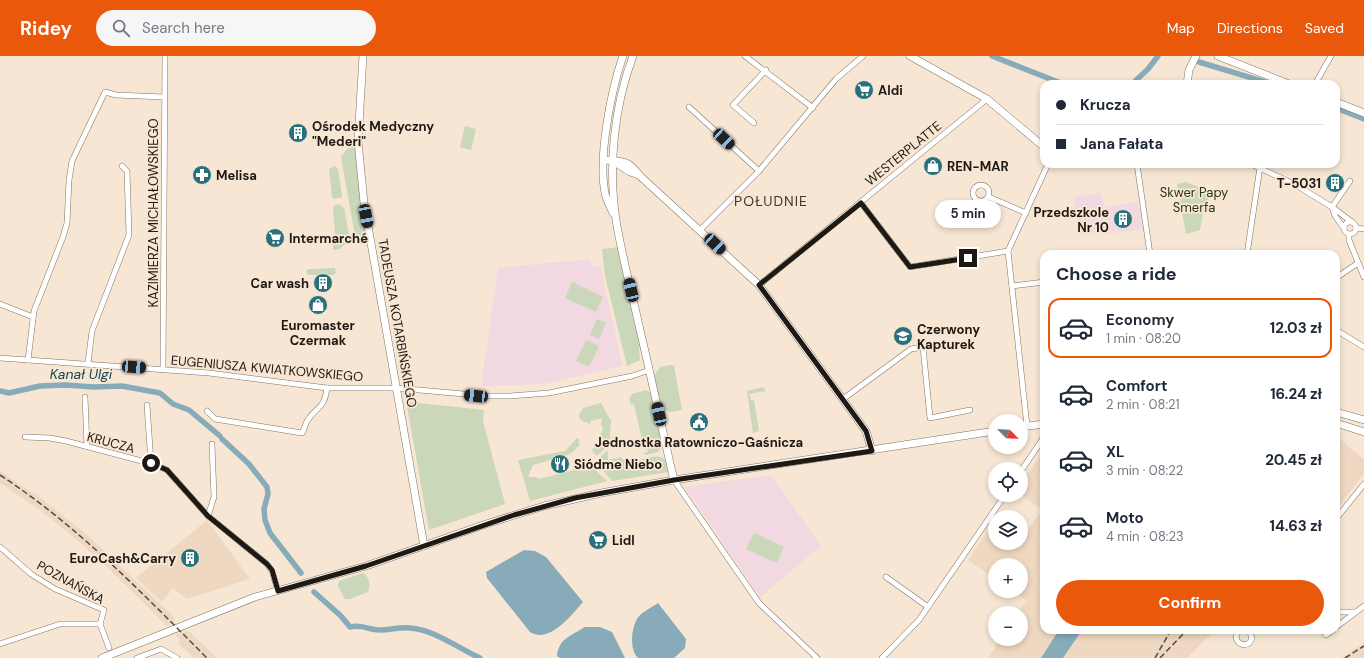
<!DOCTYPE html>
<meta charset="utf-8">
<style>
body{margin:0;font-family:"DM Sans",sans-serif;background:#f6f6f7;color:#1f2937;height:100vh;display:flex;flex-direction:column;font-size:15px;white-space:nowrap}
*{box-sizing:border-box;margin:0}
p{font-size:13px;color:#747a83}
.icon{flex:none;width:22px;height:22px;fill:none;stroke:currentColor;stroke-width:2;stroke-linecap:round;stroke-linejoin:round}
.map{position:relative;flex:1;overflow:hidden}
.details{position:absolute;left:1040px;top:194px;width:300px;height:384px;display:flex;flex-direction:column;background:#fff;border-radius:12px;box-shadow:0 2px 6px #0003}
.details>*{flex:none}
.guide{position:absolute;left:1040px;top:24px;width:300px;height:88px;border-radius:12px;box-shadow:0 2px 6px #0003;display:grid;align-content:center;height:88px;padding:0 16px;background:#fff}
.needle{width:26px;rotate:114deg}
.fabs{position:absolute;left:988px;top:358px;display:grid;gap:8px}
.fabs a{display:grid;place-items:center;width:40px;height:40px;border-radius:50%;background:#fff;box-shadow:0 2px 6px #0003;font-size:20px}
.end{position:absolute;width:18px;height:18px;margin:-9px;border:5px solid #1f1913;background:#fff;box-shadow:0 0 0 2px #fff}
.from{border-radius:50%}
.bubble{position:absolute;height:28px;border-radius:14px;background:#fff;box-shadow:0 2px 6px #0003;font-size:13px;font-weight:700;line-height:28px;text-align:center}
.car{position:absolute;width:12px;height:24px;margin:-12px -6px;border-radius:5px;box-shadow:0 0 3px 1px #0007;background:linear-gradient(#222 24%,#8ab4d8 0 40%,#222 0 76%,#8ab4d8 0 86%,#222 0)}
.guide b{display:flex;align-items:center;gap:14px;height:38px;font-size:15px}
.guide b+b{border-top:1px solid #e0e1e3}
.guide i{width:10px;height:10px;background:#1f2937}
ul{padding:0;list-style:none}
li{display:flex;align-items:center;gap:12px;height:60px;margin:0 8px 6px;padding:0 8px;border:2px solid transparent;border-radius:12px}
li div{flex:1}
li b{display:block;font-size:15px}
li em{font-style:normal;font-weight:700}
li.current{border-color:#ea580c}
li>.icon{width:36px;height:36px;stroke-width:1.5}
h2{padding:0 16px;font-size:18px;line-height:48px}
.cta{display:flex;gap:8px;margin-top:auto;padding:8px 16px}
.cta a{flex:1;height:46px;border-radius:24px;background:#ea580c;color:#fff;font-size:16px;font-weight:700;line-height:46px;text-align:center}
header{display:flex;align-items:center;gap:24px;box-sizing:border-box;height:56px;padding:0 20px;background:#ea580c;color:#fff}
header strong{font-size:19px}
nav{display:flex;gap:22px;margin-inline-start:auto;font-size:14px}
.search{width:280px;height:36px;background:#f6f6f7;display:flex;align-items:center;gap:10px;box-sizing:border-box;padding:0 14px;border-radius:22px;color:#747a83;font-size:15px}
.map>svg:first-child{display:block}
</style>
<header>
<strong>Ridey</strong>
<div class="search"><svg class="icon" aria-label="search" viewBox="0 0 24 24"><circle cx="10" cy="10" r="6"/><path d="M15 15l6 6"/></svg>Search here</div>
<nav><a>Map</a><a>Directions</a><a>Saved</a></nav>
</header>
<div class="map">
<svg width="1364" height="602" viewBox="0 0 1364 602">
<rect width="100%" height="100%" fill="#f7e6d4"/>
<g fill="#efd8c1">
<path d="M1336 379 1364 404V417L1336 454Z"/>
<path d="M1043 396 1044 397V574H1215L1187 602H988L1000 583H1021V557H1018L1026 544 1013 535H1021V509H995V523L968 504 995 465V487H1021V483L1042 454 1021 438V427Z"/>
<path d="M0 415 42 443 85 477 174 561 175 566 167 570 109 513 77 484 40 454 0 427Z"/>
<path d="M207 464 250 523 187 543 173 532 162 546 136 522Z"/>
<path d="M184 575 190 576 217 602H194L178 587 180 584 175 578Z"/>
<path d="M1364 587V602H1341L1356 592Z"/>
</g>
<g fill="#f1d8e1">
<path d="M1100 137 1105 151 1138 146 1143 173 1106 178 1105 175 1079 179 1073 141Z"/>
<path d="M590 203 592 211 600 209 622 310 543 328 481 330 498 212Z"/>
<path d="M771 419 821 490 760 541 685 431Z"/>
</g>
<g fill="#cbd7b9">
<path d="M465 70 476 73 471 94 460 91Z"/>
<path d="M350 89 355 90 356 93 359 129 366 177 364 181 360 183 355 180 341 101Z"/>
<path d="M335 110 338 113 342 139V141L334 143 332 141 329 113Z"/>
<path d="M1186 126 1211 136 1203 157 1200 174 1186 178 1177 128Z"/>
<path d="M339 148 344 152 350 184 340 193 333 194V188H336L333 152 335 149Z"/>
<path d="M619 191 641 291 639 292 640 304 627 310 605 220 602 193Z"/>
<path d="M335 212 336 217 334 219H308L306 216 308 213Z"/>
<path d="M572 226 603 241 596 256 565 242Z"/>
<path d="M597 263 606 267 599 283 590 279Z"/>
<path d="M586 284 599 290 589 311 576 305Z"/>
<path d="M671 309 674 310 682 354 670 356 660 351 654 320 660 311Z"/>
<path d="M763 331 766 335 749 338 751 344H754L759 375 753 377 747 335Z"/>
<path d="M646 334 651 337 663 390 658 396 646 399 643 397 648 396 647 392 644 393 634 348 631 349 629 343 632 338Z"/>
<path d="M408 346 484 354 483 365 505 448 429 474 407 350Z"/>
<path d="M601 347 611 365 609 389 597 400 592 395 596 388 598 389 603 371 601 370 602 362 591 365 590 368C585 366 579 365 579 359L583 352Z"/>
<path d="M577 382 580 384 578 386 580 389 570 398 533 409 528 421H537L539 423 574 414 573 411 578 407 586 415 590 413 595 414 607 425 530 445 518 404 565 395Z"/>
<path d="M608 394V404L621 401 626 407C637 406 657 395 666 404L669 416 612 425 597 407 601 405 599 402Z"/>
<path d="M754 477 784 491 777 507 746 493Z"/>
<path d="M363 517C369 520 371 530 368 536L350 543H345L338 530 339 525Z"/>
</g>
<g fill="#88abb9">
<path d="M524 494 535 495 546 501 583 546C571 560 549 588 530 576L487 522 486 516Z"/>
<path d="M658 547 686 583 685 592 674 602H638C630 594 631 575 636 565 639 557 651 552 658 547Z"/>
<path d="M585 571H600L612 576 625 602H560L557 600C559 582 571 580 585 571Z"/>
<path d="M1059 574H1082L1063 602H1041Z"/>
</g>
<g fill="none" stroke-linecap="round" stroke-linejoin="round">
<g stroke="#88abb9" stroke-width="5.5">
<path d="M992 0 1063 28"/>
<path d="M1199 6 1272 28"/>
<path d="M1132 28 1148 13 1158 0"/>
<path d="M1336 52 1364 63"/>
<path d="M0 335 9 337 40 330 65 329 94 331 122 330 160 337 173 348 189 354 220 380"/>
<path d="M222 383 249 408 267 431 268 438 264 453 265 464 270 477 301 517"/>
<path d="M314 536 341 560 350 571C363 568 367 574 380 574 389 574 399 571 410 572 435 574 458 592 480 602"/>
</g>
<defs>
<g id="minor">
<path d="M745 0 813 52"/>
<path d="M1315 28 1331 0"/>
<path d="M689 51 759 115"/>
<path d="M754 67 733 49 766 14"/>
<path d="M1137 108 1150 198"/>
<path d="M1251 108 1296 129 1332 151 1350 125"/>
<circle cx="981" cy="137" r="8"/>
<path d="M989 141 1026 157"/>
<path d="M861 147 910 211 1008 195"/>
<circle cx="1350" cy="172" r="6"/>
<path d="M1344 172 1335 160 1332 151 1352 166"/>
<path d="M1356 172 1364 173"/>
<path d="M700 174 759 115 836 23 863 0"/>
<path d="M1349 178V184L1364 221"/>
<path d="M1247 198 1260 111"/>
<path d="M1336 222 1358 207"/>
<path d="M759 229 987 43"/>
<path d="M1012 230 1044 226"/>
<path d="M0 248 33 261"/>
<path d="M1336 274 1364 291"/>
<path d="M0 302 209 317 327 332H397L486 340H510L549 337 632 320 650 314"/>
<path d="M28 304 34 255 63 181 67 167 69 124 72 105 105 36 116 39 164 41"/>
<path d="M88 307 92 275 129 179 127 115 122 110"/>
<path d="M163 314 165 0"/>
<path d="M85 341 87 390"/>
<path d="M843 343 911 293 923 291 930 362 970 354"/>
<path d="M147 349 151 407"/>
<path d="M207 355 215 363 302 377C304 374 305 369 307 365 316 350 324 355 327 332"/>
<path d="M1027 370 1008 195 1048 108"/>
<path d="M25 381 50 382 66 385 153 408 167 414 208 460 267 508 272 515 278 535"/>
<path d="M1021 415 1042 384 1044 378"/>
<path d="M674 424 759 547 817 602"/>
<path d="M208 460 214 441 212 388"/>
<path d="M1336 463 1364 428"/>
<path d="M0 491 31 518 55 533 104 554 100 568 109 592"/>
<path d="M886 521 928 551"/>
<path d="M1336 556H1356"/>
<path d="M1336 571 1364 550"/>
<path d="M1240 574C1232 581 1238 591 1248 588 1253 584 1253 578 1247 574"/>
<path d="M1322 574 1326 579 1333 574"/>
<path d="M0 588 60 568H100"/>
<path d="M137 602 161 593 177 602"/>
<path d="M882 602 919 564 1005 439"/>
</g>
<g id="tertiary">
<path d="M363 0 358 85 364 147 424 490"/>
<path d="M633 0C614 50 608 111 616 164 622 201 632 237 640 274 652 324 662 374 674 424"/>
<path d="M910 0 987 43 1044 91"/>
<path d="M1218 0 1289 28"/>
<path d="M1187 28 1189 14 1196 0"/>
<path d="M1336 46 1364 57"/>
<path d="M605 104C624 106 627 103 640 120L759 229 866 375 872 395"/>
<path d="M613 105 630 116 639 119"/>
<path d="M613 157C610 150 606 143 605 137 598 101 611 34 623 0"/>
</g>
<g id="secondary">
<path d="M1336 356 1364 364"/>
<path d="M1336 367 1364 376"/>
<path d="M1021 371 1044 368"/>
<path d="M102 602 255 541 366 510 486 468 544 450 601 437 674 424 995 375"/>
</g>
</defs>
<use href="#minor" stroke="#827363" stroke-width="6"/>
<use href="#tertiary" stroke="#827363" stroke-width="8"/>
<use href="#secondary" stroke="#827363" stroke-width="8"/>
<use href="#minor" stroke="#fff" stroke-width="5"/>
<use href="#tertiary" stroke="#fff" stroke-width="7"/>
<use href="#secondary" stroke="#fff" stroke-width="7"/>
<g stroke="#534a41" stroke-width="1.5" stroke-dasharray="6 3" stroke-linecap="butt">
<path d="M0 419C78 470 142 537 207 602"/>
<path d="M1155 602 1171 574"/>
<path d="M1160 602 1187 574"/>
<path d="M1345 602 1364 590"/>
</g>
</g>
<g fill="none" stroke-linecap="round" stroke-linejoin="round">
<path stroke="#1f1913" stroke-width="5" d="M151 407 167 414 208 460 267 508 272 514 278 535 366 510 514 459 575 442 674 424 872 395 866 375 759 229 861 147 910 211 968 202"/>
</g>
<defs>
<symbol id="supermarket-disc" viewBox="-11 -11 22 22"><circle r="9.5" fill="#28707b" stroke="#f7e6d4"/><path d="M-6-5.5h2.5l.6 2H6L4.5 2H-2.5L-4.4-4H-6ZM-1.5 3.2a1.3 1.3 0 1 0 .1 0ZM3 3.2a1.3 1.3 0 1 0 .1 0Z" fill="#fff"/></symbol>
<symbol id="building-disc" viewBox="-11 -11 22 22"><circle r="9.5" fill="#28707b" stroke="#f7e6d4"/><path d="M-4-6H4V6H1V3H-1V6H-4ZM-2.5-4.3h1.7v1.8h-1.7ZM.8-4.3h1.7v1.8H.8ZM-2.5-1h1.7V.8h-1.7ZM.8-1h1.7V.8H.8Z" fill="#fff"/></symbol>
<symbol id="shop-disc" viewBox="-11 -11 22 22"><circle r="9.5" fill="#28707b" stroke="#f7e6d4"/><path d="M-5-2.5h2.3a2.7 3.5 0 0 1 5.4 0H5L5.5 6h-11ZM-1.5-2.5h3a1.5 2.3 0 0 0-3 0Z" fill="#fff"/></symbol>
<symbol id="pharmacy-disc" viewBox="-11 -11 22 22"><circle r="9.5" fill="#28707b" stroke="#f7e6d4"/><path d="M-2-6h4v4h4v4h-4v4h-4v-4h-4v-4h4Z" fill="#fff"/></symbol>
<symbol id="school-disc" viewBox="-11 -11 22 22"><circle r="9.5" fill="#28707b" stroke="#f7e6d4"/><path d="M0-5L7-2L0 1L-7-2ZM-4 1L0 2.5L4 1V4Q0 6-4 4Z" fill="#fff"/></symbol>
<symbol id="civic-disc" viewBox="-11 -11 22 22"><circle r="9.5" fill="#28707b" stroke="#f7e6d4"/><path d="M-.6-6.5H3V-4.5H.6V-3L4-1V1h2V6H-6V1h2V-1L-.6-3ZM-1.2 2.5V6h2.4V2.5Z" fill="#fff"/></symbol>
<symbol id="restaurant-disc" viewBox="-11 -11 22 22"><circle r="9.5" fill="#28707b" stroke="#f7e6d4"/><path d="M-5-6h1v4h1v-4h1v4h1v-4h1v5L-1.5 .5V6h-2V.5L-5-1ZM5-6V6H3V1.5H1.5Q1.5-4 5-6Z" fill="#fff"/></symbol>
</defs>
<g fill-rule="evenodd">
<use href="#supermarket-disc" x="853" y="23" width="22" height="22"/>
<use href="#building-disc" x="287" y="66" width="22" height="22"/>
<use href="#shop-disc" x="922" y="99" width="22" height="22"/>
<use href="#pharmacy-disc" x="191" y="108" width="22" height="22"/>
<use href="#building-disc" x="1324" y="116" width="22" height="22"/>
<use href="#building-disc" x="1112" y="152" width="22" height="22"/>
<use href="#supermarket-disc" x="264" y="171" width="22" height="22"/>
<use href="#building-disc" x="312" y="216" width="22" height="22"/>
<use href="#shop-disc" x="307" y="238" width="22" height="22"/>
<use href="#school-disc" x="892" y="269" width="22" height="22"/>
<use href="#civic-disc" x="688" y="355" width="22" height="22"/>
<use href="#restaurant-disc" x="549" y="397" width="22" height="22"/>
<use href="#supermarket-disc" x="587" y="473" width="22" height="22"/>
<use href="#building-disc" x="179" y="491" width="22" height="22"/>
</g>
<g text-anchor="middle" stroke-width="3.5" stroke-linejoin="round" paint-order="stroke">
<g font-size="13" font-weight="bold" fill="#1f1913" stroke="#f7e6d4" text-anchor="start">
<text x="878" y="39">Aldi</text>
<text x="312" y="75">Ośrodek Medyczny<tspan x="312" dy="15">"Mederi"</tspan></text>
<text x="947" y="115">REN-MAR</text>
<text x="216" y="124">Melisa</text>
<text x="1321" y="132" text-anchor="end">T-5031</text>
<text x="1109" y="161" text-anchor="end">Przedszkole<tspan x="1109" dy="15">Nr 10</tspan></text>
<text x="289" y="187">Intermarché</text>
<text x="309" y="232" text-anchor="end">Car wash</text>
<text x="318" y="274" text-anchor="middle">Euromaster<tspan x="318" dy="15">Czermak</tspan></text>
<text x="917" y="278">Czerwony<tspan x="917" dy="15">Kapturek</tspan></text>
<text x="699" y="391" text-anchor="middle">Jednostka Ratowniczo-Gaśnicza</text>
<text x="574" y="413">Siódme Niebo</text>
<text x="612" y="489">Lidl</text>
<text x="176" y="507" text-anchor="end">EuroCash&amp;Carry</text>
</g>
<g font-size="13" fill="#1f1913" stroke="#f7e6d4">
<text transform="translate(903 97) rotate(-39)" y="5">WESTERPLATTE</text>
<text transform="translate(153 157) rotate(-90)" y="5">KAZIMIERZA MICHAŁOWSKIEGO</text>
<text transform="translate(398 267) rotate(80)" y="5">TADEUSZA KOTARBIŃSKIEGO</text>
<text transform="translate(267 312) rotate(5)" y="5">EUGENIUSZA KWIATKOWSKIEGO</text>
<text transform="translate(111 386) rotate(15)" y="5">KRUCZA</text>
<text transform="translate(71 526) rotate(29)" y="5">POZNAŃSKA</text>
</g>
<g font-size="13" fill="#2d3b0a" stroke="#f7e6d4">
<text x="1194" y="141">Skwer Papy<tspan x="1194" dy="15">Smerfa</tspan></text>
</g>
<g font-size="14" letter-spacing="1" fill="#423527" stroke="#f7e6d4">
<text x="771" y="150">POŁUDNIE</text>
</g>
<g font-size="14" font-style="italic" fill="#144656" stroke="#f7e6d4">
<text x="81" y="323">Kanał Ulgi</text>
</g>
</g>
</svg>
<div class="fabs">
<a><svg class="needle" viewBox="-14 -14 28 28"><path d="M0-13l5 13h-10z" fill="#e53935"/><path d="M0 13l5-13h-10z" fill="#747a83"/></svg></a>
<a><svg class="icon" aria-label="locate" viewBox="0 0 24 24"><circle cx="12" cy="12" r="6"/><path d="M12 2v4M12 18v4M2 12h4M18 12h4"/></svg></a>
<a><svg class="icon" aria-label="layers" viewBox="0 0 24 24"><path d="M12 4l9 5-9 5-9-5zM3 14l9 5 9-5"/></svg></a>
<a>+</a>
<a>−</a>
</div>
<i class="end from" style="left:151px;top:407px"></i>
<i class="end" style="left:968px;top:202px"></i>
<div class="bubble" style="left:935px;top:144px;width:66px">5 min</div>
<i class="car" style="left:724px;top:83px;rotate:133deg"></i>
<i class="car" style="left:366px;top:160px;rotate:169deg"></i>
<i class="car" style="left:715px;top:188px;rotate:133deg"></i>
<i class="car" style="left:631px;top:234px;rotate:347deg"></i>
<i class="car" style="left:134px;top:311px;rotate:94deg"></i>
<i class="car" style="left:476px;top:340px;rotate:276deg"></i>
<i class="car" style="left:659px;top:358px;rotate:348deg"></i>
<div class="guide">
<b><i class="from"></i>Krucza</b>
<b><i></i>Jana Fałata</b>
</div>
<section class="details">
<h2>Choose a ride</h2>
<ul>
<li class="current"><svg class="icon" aria-label="car" viewBox="0 0 24 24"><path d="M5 17H2v-5l4-1 3-4h7l3 4 3 1v5h-3M9 17h6M6 11h13"/><circle cx="7" cy="17" r="2"/><circle cx="17" cy="17" r="2"/></svg><div><b>Economy</b><p>1 min · 08:20</p></div><em>12.03 zł</em></li>
<li><svg class="icon" aria-label="car" viewBox="0 0 24 24"><path d="M5 17H2v-5l4-1 3-4h7l3 4 3 1v5h-3M9 17h6M6 11h13"/><circle cx="7" cy="17" r="2"/><circle cx="17" cy="17" r="2"/></svg><div><b>Comfort</b><p>2 min · 08:21</p></div><em>16.24 zł</em></li>
<li><svg class="icon" aria-label="car" viewBox="0 0 24 24"><path d="M5 17H2v-5l4-1 3-4h7l3 4 3 1v5h-3M9 17h6M6 11h13"/><circle cx="7" cy="17" r="2"/><circle cx="17" cy="17" r="2"/></svg><div><b>XL</b><p>3 min · 08:22</p></div><em>20.45 zł</em></li>
<li><svg class="icon" aria-label="car" viewBox="0 0 24 24"><path d="M5 17H2v-5l4-1 3-4h7l3 4 3 1v5h-3M9 17h6M6 11h13"/><circle cx="7" cy="17" r="2"/><circle cx="17" cy="17" r="2"/></svg><div><b>Moto</b><p>4 min · 08:23</p></div><em>14.63 zł</em></li>
</ul>
<div class="cta"><a>Confirm</a></div>
</section>
</div>
